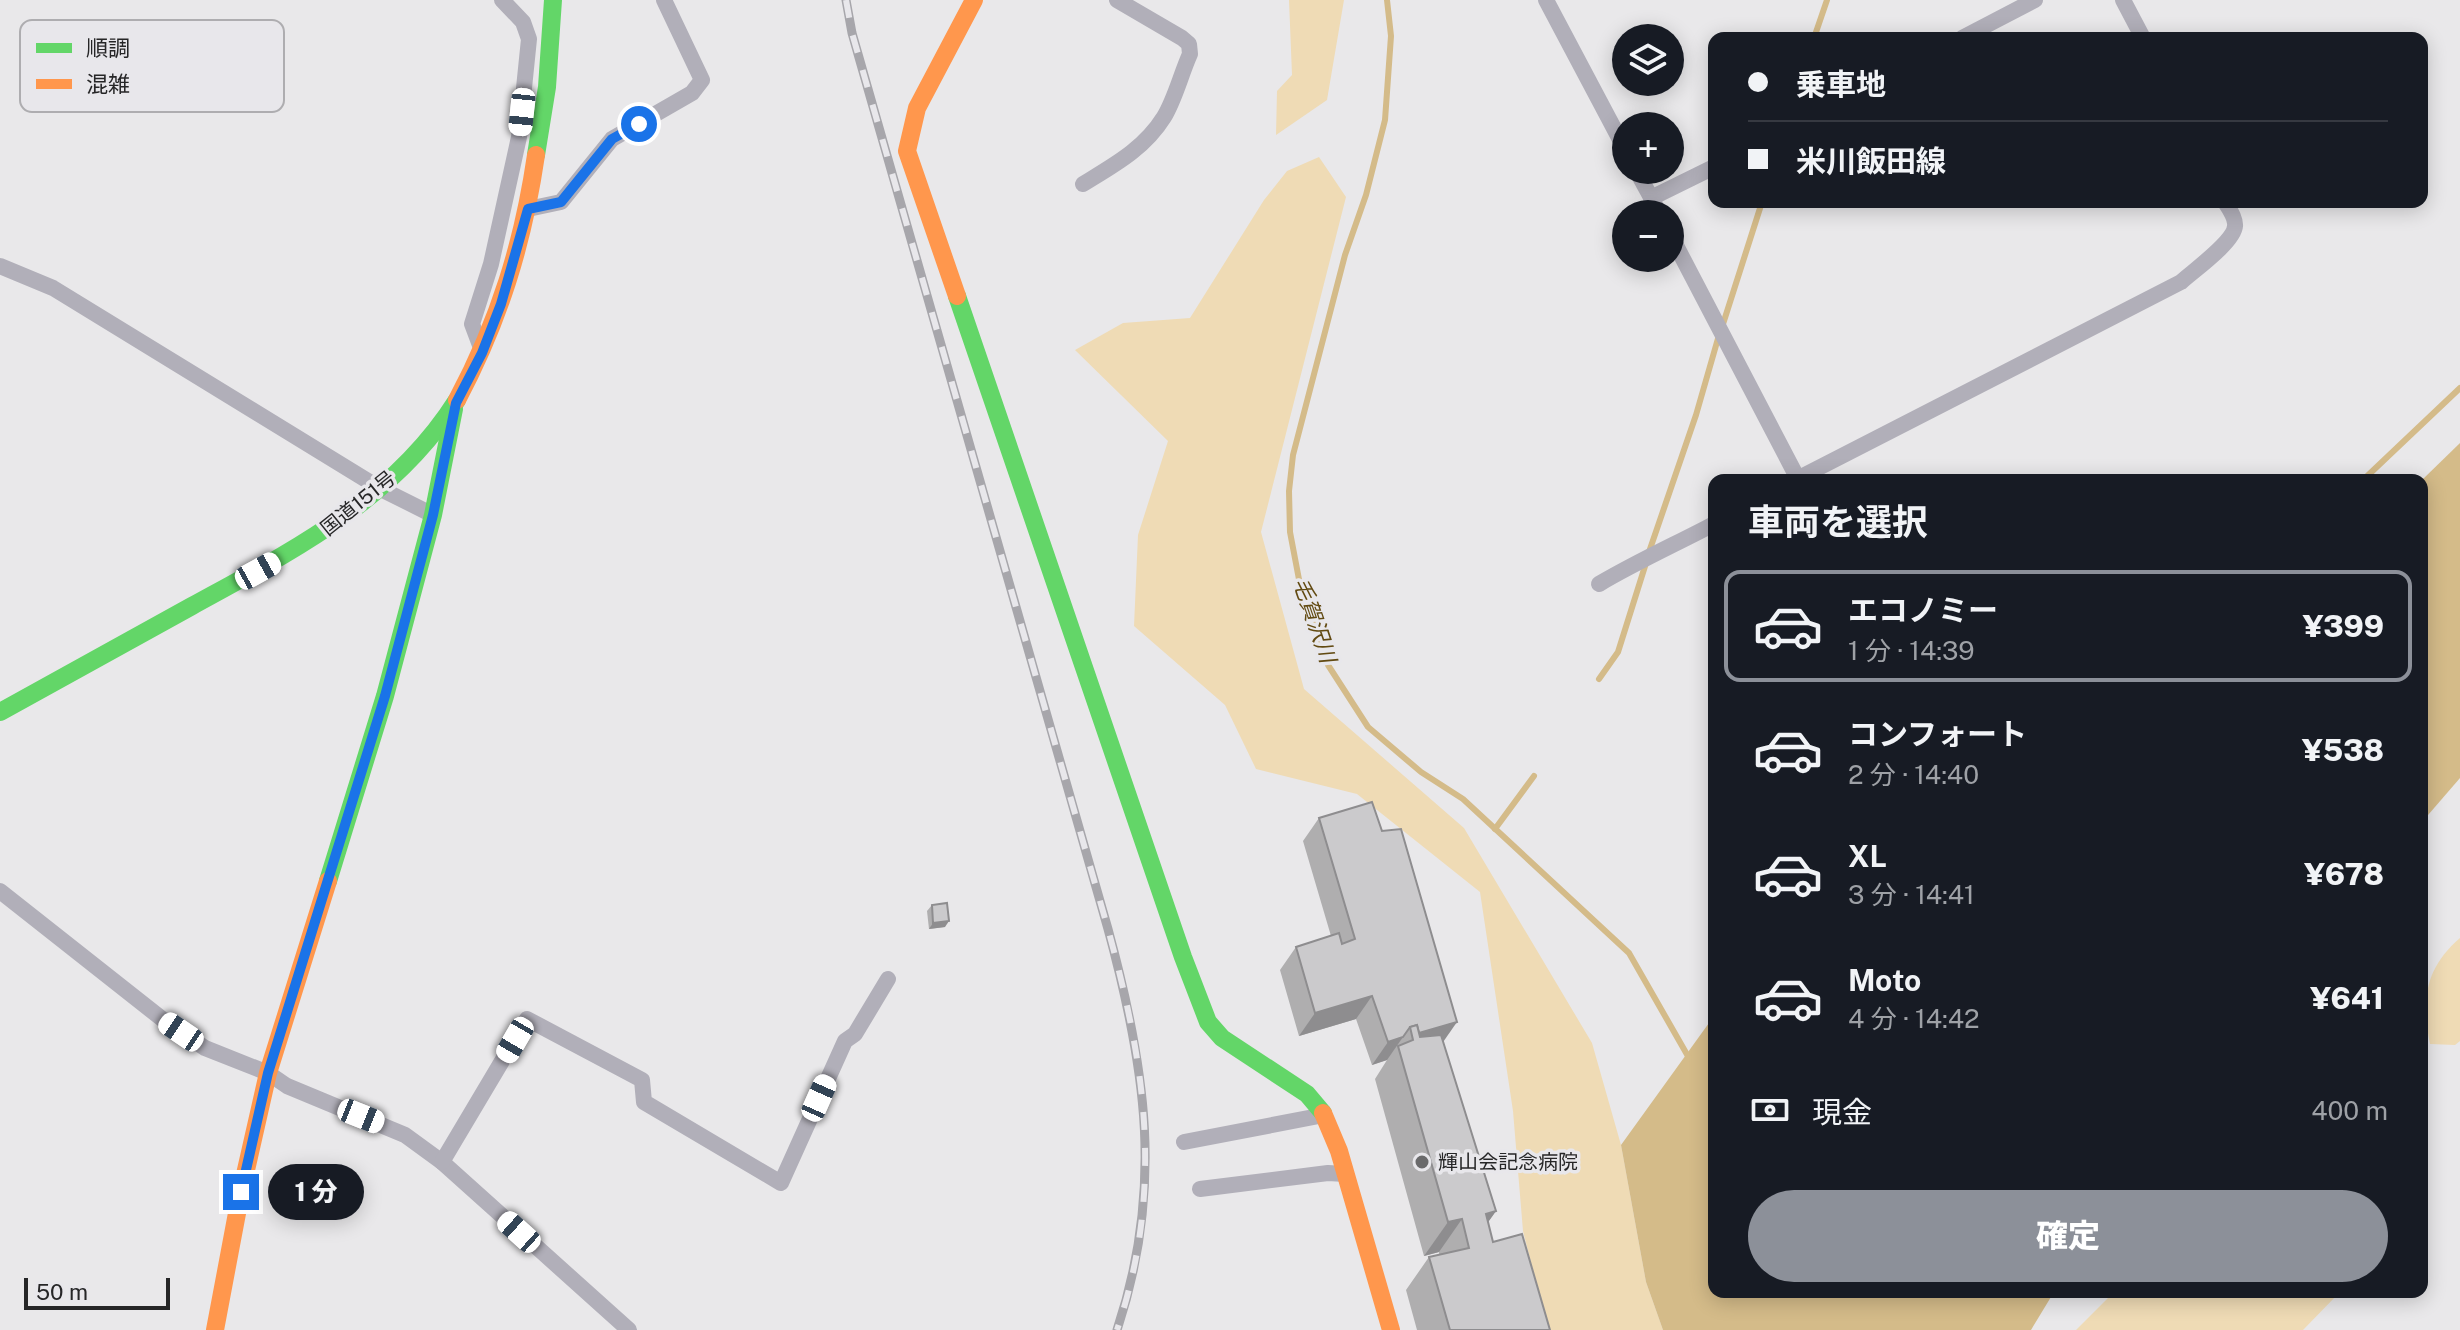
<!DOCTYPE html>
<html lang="ja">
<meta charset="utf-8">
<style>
body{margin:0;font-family:"Public Sans","Noto Sans JP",sans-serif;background:#242831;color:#f1f3f6;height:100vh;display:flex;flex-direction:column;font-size:30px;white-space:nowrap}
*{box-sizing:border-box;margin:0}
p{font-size:26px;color:#9ea1a6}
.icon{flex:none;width:44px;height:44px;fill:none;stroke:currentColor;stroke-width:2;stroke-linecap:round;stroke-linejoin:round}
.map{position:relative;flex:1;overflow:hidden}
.sheet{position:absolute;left:1708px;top:474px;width:720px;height:824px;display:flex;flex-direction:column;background:#171b24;border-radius:16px;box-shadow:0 4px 20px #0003}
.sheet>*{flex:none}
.hud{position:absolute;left:1708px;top:32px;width:720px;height:176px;border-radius:16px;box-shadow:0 4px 20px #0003;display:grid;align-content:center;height:176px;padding:0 40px;background:#171b24}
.tools{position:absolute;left:1612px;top:24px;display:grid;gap:16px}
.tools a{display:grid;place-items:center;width:72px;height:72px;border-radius:50%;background:#171b24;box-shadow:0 4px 20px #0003;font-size:40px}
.scale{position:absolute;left:24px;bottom:20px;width:146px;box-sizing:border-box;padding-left:8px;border:4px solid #262627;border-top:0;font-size:22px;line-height:28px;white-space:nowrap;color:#262627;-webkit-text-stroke:6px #e8e7eb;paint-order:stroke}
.end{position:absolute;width:36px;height:36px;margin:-18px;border:10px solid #1a73e8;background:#fff;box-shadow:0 0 0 4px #fff}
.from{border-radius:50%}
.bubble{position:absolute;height:56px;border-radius:28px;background:#171b24;box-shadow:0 4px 20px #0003;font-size:26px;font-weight:800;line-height:56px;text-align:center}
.car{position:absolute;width:24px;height:48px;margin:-24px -12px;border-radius:10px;box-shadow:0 0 6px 2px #0007;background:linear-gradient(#fff 24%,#345 0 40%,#fff 0 76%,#345 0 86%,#fff 0)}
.hud b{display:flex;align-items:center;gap:28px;height:76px;font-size:30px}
.hud b+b{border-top:2px solid #363941}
.hud i{width:20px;height:20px;background:#f1f3f6}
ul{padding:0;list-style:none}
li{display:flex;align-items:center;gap:24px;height:112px;margin:0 16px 12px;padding:0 24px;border:4px solid transparent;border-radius:16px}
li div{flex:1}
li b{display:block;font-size:30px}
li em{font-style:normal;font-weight:800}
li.on{border-color:#8c9099}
li>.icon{width:72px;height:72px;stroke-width:1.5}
h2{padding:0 40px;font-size:36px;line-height:96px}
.pay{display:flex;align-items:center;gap:20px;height:88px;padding:0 40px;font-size:30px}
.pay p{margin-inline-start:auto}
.action{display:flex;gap:16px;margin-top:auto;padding:16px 40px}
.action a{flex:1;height:92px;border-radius:48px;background:#8c9099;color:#fff;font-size:32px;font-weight:800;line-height:92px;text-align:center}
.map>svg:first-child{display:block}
</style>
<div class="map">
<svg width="2460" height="1330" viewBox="0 0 2460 1330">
<rect width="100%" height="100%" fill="#e9e8ea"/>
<g fill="#efdbb5">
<path d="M1289 0H1344L1327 100 1276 135 1277 91 1292 75Z"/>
<path d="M1319 157 1346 197 1261 532 1304 689 1464 828 1592 1043 1621 1145 1646 1282 1663 1330H1548L1523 1231 1513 1111 1480 892 1357 794 1256 769 1225 705 1134 626 1138 535 1168 441 1075 350 1123 323 1190 318 1264 200 1287 171Z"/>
<path d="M2460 938V1041L2455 1045 2430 1044C2421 1000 2425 968 2460 938Z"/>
<path d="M2121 1292H2340L2303 1330H2076L2111 1295Z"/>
</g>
<g fill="#d4bb89">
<path d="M2460 443V778L2422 822V480Z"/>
<path d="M1714 1016V1292H2054L2031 1330H1663L1646 1282 1621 1145Z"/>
</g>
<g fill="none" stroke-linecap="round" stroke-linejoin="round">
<g stroke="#d4bb89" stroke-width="6">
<path d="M1387 0 1391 36 1385 120 1366 195 1345 255 1293 455 1289 491 1290 532 1301 590 1328 665 1368 727 1421 772 1463 799 1629 953 1689 1058"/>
<path d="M1814 38 1827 0"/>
<path d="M1723 324 1762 202"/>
<path d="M2363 480 2460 388"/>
<path d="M1649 552 1696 415 1719 335"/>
<path d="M1599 679 1618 652 1646 563"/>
<path d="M1495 829 1534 776"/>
</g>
<g stroke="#b1afb9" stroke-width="16">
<path d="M1546 0 1626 151"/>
<path d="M2123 0 2143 38"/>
<path d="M1962 38 2035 0"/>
<path d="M1636 170 1660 214"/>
<path d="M1083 184C1114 165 1144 149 1164 117 1175 99 1181 74 1190 54L1189 44 1182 38 1117 0"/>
<path d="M1651 198 1714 167"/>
<path d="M528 209 561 202 612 139 692 93 702 80 664 0"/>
<path d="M1670 234 1798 479"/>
<path d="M0 266 53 288 381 489 433 515"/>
<path d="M481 348 472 324 491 264 519 137 529 39 523 22 502 0"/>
<path d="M1795 480 2181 282C2193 271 2234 242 2235 226 2236 219 2229 208 2225 202"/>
<path d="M1599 584C1636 562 1676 544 1714 524"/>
<path d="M0 891 166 1022 205 1048 268 1073 287 1086 405 1135 442 1162 629 1330"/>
<path d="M1184 1142 1324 1115"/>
<path d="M442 1162 527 1019 642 1080 644 1102 781 1183 845 1041 855 1034 888 979"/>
<path d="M1200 1189 1328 1173 1345 1174"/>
</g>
<g stroke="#63d668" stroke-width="18">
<path d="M536 155 547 87 553 0"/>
<path d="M957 296 1183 957 1208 1022 1222 1038 1307 1094 1323 1113"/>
<path d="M0 712C64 677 128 642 192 606 292 551 394 500 457 400"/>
<path d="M328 881 385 696 433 515 454 409"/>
</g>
<g stroke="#ff974d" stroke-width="18">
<path d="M957 296 907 151 917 108 974 0"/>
<path d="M457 400C499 321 523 244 536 155"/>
<path d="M1323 1113 1339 1151 1391 1330"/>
<path d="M215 1330 241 1192 268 1073 328 881"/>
</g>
<defs>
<path id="rail" d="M846 0 852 33 1108 929C1146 1068 1164 1189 1117 1330"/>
</defs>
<use href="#rail" stroke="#a7a6ab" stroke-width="9"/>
<use href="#rail" stroke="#e8e7eb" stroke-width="6" stroke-dasharray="18" stroke-linecap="butt"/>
</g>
<g fill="#afaeaf">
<path d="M1319 818 1443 1041 1496 1211 1488 1222 1493 1242 1550 1330H1417L1406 1290 1429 1257 1439 1255V1252L1424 1256 1375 1079 1387 1060 1372 1065 1356 1019 1299 1036 1280 970 1296 947 1331 936 1303 841Z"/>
<path d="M932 905 945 927 929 929 927 911Z"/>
</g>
<g fill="#8e8d8f">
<path d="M949 921 945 927 929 929 933 923Z"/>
<path d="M1372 996 1356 1019 1299 1036 1315 1013Z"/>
<path d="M1457 1022 1441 1045 1412 1035Z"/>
<path d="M1403 1037 1387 1060 1372 1065 1388 1042Z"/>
<path d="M1496 1211 1472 1245 1486 1214Z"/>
<path d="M1462 1219 1439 1252 1424 1256 1448 1222Z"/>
</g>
<g fill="#cbcacc" stroke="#8e8d8f" stroke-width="2">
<path d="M1372 802 1382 831 1401 829 1457 1022 1419 1033 1417 1025 1410 1027 1403 1037 1388 1042 1372 996 1315 1013 1296 947 1339 933 1342 944 1355 939 1319 818Z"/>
<path d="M947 903 949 921 933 923 932 905Z"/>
<path d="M1417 1025 1420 1037 1441 1035 1496 1211 1486 1214 1493 1242 1522 1234 1550 1330H1450L1429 1257 1469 1248 1462 1219 1448 1222 1398 1046 1413 1040 1410 1027Z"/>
</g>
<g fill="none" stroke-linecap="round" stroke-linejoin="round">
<path stroke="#1a73e8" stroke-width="10" d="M241 1192 268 1073 385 696 433 515 456 403 482 353 501 304 528 209 561 202 612 139 639 124"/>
</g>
<circle fill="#6a6a6b" stroke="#e8e7eb" stroke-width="3" cx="1422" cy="1162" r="8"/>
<g text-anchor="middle" stroke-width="7" stroke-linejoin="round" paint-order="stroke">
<g font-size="20" fill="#262627" stroke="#e8e7eb">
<text transform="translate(358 503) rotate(-39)" y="7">国道151号</text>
</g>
<g font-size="20" fill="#262627" stroke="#e8e7eb" text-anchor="start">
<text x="1438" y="1169">輝山会記念病院</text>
</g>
<g font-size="22" font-style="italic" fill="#624a12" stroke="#e8e7eb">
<text transform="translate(1315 620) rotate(71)" y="8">毛賀沢川</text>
</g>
</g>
<rect x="20" y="20" width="264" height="92" rx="12" fill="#e8e7eb" stroke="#aeadb0" stroke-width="2"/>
<rect x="36" y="43" width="36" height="10" fill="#63d668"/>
<rect x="36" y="79" width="36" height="10" fill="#ff974d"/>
<g font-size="22" fill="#262627">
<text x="86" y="56">順調</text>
<text x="86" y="92">混雑</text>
</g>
</svg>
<div class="tools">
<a><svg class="icon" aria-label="layers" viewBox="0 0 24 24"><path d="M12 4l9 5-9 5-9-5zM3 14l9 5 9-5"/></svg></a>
<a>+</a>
<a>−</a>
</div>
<div class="scale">50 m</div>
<i class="end from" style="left:639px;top:124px"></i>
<i class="end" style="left:241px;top:1192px"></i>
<div class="bubble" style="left:268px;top:1164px;width:96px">1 分</div>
<i class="car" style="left:522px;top:112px;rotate:186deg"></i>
<i class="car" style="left:258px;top:571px;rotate:61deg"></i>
<i class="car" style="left:181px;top:1032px;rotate:304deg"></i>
<i class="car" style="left:515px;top:1040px;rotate:210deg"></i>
<i class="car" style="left:819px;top:1098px;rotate:24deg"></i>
<i class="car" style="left:361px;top:1116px;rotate:112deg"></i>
<i class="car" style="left:519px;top:1232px;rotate:312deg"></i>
<div class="hud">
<b><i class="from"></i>乗車地</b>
<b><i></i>米川飯田線</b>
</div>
<section class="sheet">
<h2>車両を選択</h2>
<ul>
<li class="on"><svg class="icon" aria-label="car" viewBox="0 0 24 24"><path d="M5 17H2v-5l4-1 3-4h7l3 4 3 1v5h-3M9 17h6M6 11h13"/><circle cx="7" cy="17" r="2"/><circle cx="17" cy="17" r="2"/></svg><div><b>エコノミー</b><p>1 分 · 14:39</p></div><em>¥399</em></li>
<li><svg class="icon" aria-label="car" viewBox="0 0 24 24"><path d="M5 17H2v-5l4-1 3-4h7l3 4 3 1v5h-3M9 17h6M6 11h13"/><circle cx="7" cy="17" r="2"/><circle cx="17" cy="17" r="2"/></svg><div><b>コンフォート</b><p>2 分 · 14:40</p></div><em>¥538</em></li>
<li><svg class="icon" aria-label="car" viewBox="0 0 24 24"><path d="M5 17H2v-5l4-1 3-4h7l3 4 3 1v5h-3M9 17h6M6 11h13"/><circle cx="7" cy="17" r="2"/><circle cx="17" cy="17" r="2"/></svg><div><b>XL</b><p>3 分 · 14:41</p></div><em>¥678</em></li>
<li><svg class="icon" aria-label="car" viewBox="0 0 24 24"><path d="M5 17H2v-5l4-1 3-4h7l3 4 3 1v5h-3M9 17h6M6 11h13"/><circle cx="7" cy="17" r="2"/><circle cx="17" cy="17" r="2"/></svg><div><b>Moto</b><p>4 分 · 14:42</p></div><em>¥641</em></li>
</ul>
<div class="pay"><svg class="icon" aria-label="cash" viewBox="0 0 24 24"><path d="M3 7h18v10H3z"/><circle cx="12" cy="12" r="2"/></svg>現金<p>400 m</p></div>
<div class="action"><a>確定</a></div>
</section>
</div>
